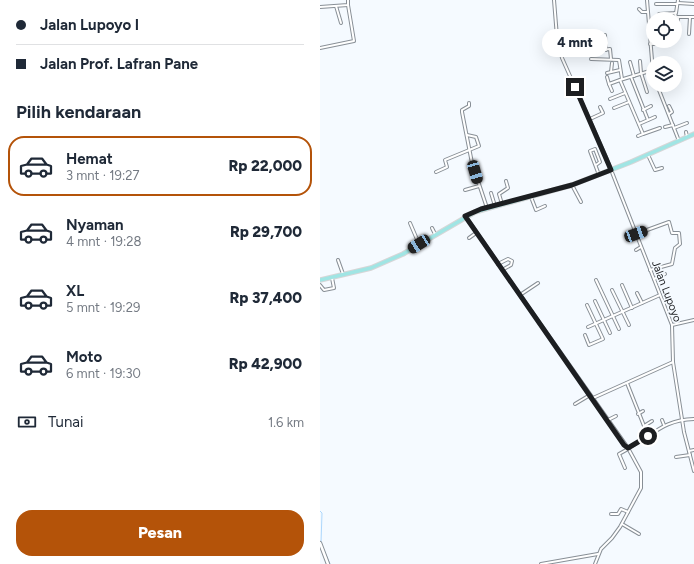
<!DOCTYPE html>
<html lang="id">
<meta charset="utf-8">
<style>
body{margin:0;font-family:Figtree,sans-serif;background:#f2f2f3;color:#1f2937;height:100vh;display:flex;flex-direction:column;font-size:15px;white-space:nowrap}
*{box-sizing:border-box;margin:0}
p{font-size:13px;color:#747a83}
.icon{flex:none;width:22px;height:22px;fill:none;stroke:currentColor;stroke-width:2;stroke-linecap:round;stroke-linejoin:round}
.map{position:relative;flex:1;overflow:hidden}
.details{display:flex;flex-direction:column;background:#fff;width:320px}
.details>*{flex:none}
.guide{display:grid;align-content:center;height:88px;padding:0 16px;background:#fff}
.tools{position:absolute;left:326px;top:12px;display:grid;gap:8px}
.tools a{display:grid;place-items:center;width:36px;height:36px;border-radius:50%;background:#fff;box-shadow:0 4px 16px #0002;font-size:20px}
.end{position:absolute;width:18px;height:18px;margin:-9px;border:5px solid #1c1e21;background:#fff;box-shadow:0 0 0 2px #fff}
.from{border-radius:50%}
.bubble{position:absolute;height:28px;border-radius:14px;background:#fff;box-shadow:0 4px 16px #0002;font-size:13px;font-weight:800;line-height:28px;text-align:center}
.car{position:absolute;width:12px;height:24px;margin:-12px -6px;border-radius:5px;box-shadow:0 0 3px 1px #0007;background:linear-gradient(#222 24%,#8ab4d8 0 40%,#222 0 76%,#8ab4d8 0 86%,#222 0)}
.guide b{display:flex;align-items:center;gap:14px;height:38px;font-size:15px}
.guide b+b{border-top:1px solid #e0e1e3}
.guide i{width:10px;height:10px;background:#1f2937}
ul{padding:0;list-style:none}
li{display:flex;align-items:center;gap:12px;height:60px;margin:0 8px 6px;padding:0 8px;border:2px solid transparent;border-radius:16px}
li div{flex:1}
li b{display:block;font-size:15px}
li em{font-style:normal;font-weight:800}
li.selected{border-color:#b45309}
li>.icon{width:36px;height:36px;stroke-width:1.5}
h2{padding:0 16px;font-size:18px;line-height:48px}
.pay{display:flex;align-items:center;gap:10px;height:44px;padding:0 16px;font-size:15px}
.pay p{margin-inline-start:auto}
.button{display:flex;gap:8px;margin-top:auto;padding:8px 16px}
.button a{flex:1;height:46px;border-radius:16px;background:#b45309;color:#fff;font-size:16px;font-weight:800;line-height:46px;text-align:center}
main{display:flex;flex:1;min-height:0}
.map>svg:first-child{display:block}
</style>
<main>
<section class="details">
<div class="guide">
<b><i class="from"></i>Jalan Lupoyo I</b>
<b><i></i>Jalan Prof. Lafran Pane</b>
</div>
<h2>Pilih kendaraan</h2>
<ul>
<li class="selected"><svg class="icon" aria-label="car" viewBox="0 0 24 24"><path d="M5 17H2v-5l4-1 3-4h7l3 4 3 1v5h-3M9 17h6M6 11h13"/><circle cx="7" cy="17" r="2"/><circle cx="17" cy="17" r="2"/></svg><div><b>Hemat</b><p>3 mnt · 19:27</p></div><em>Rp 22,000</em></li>
<li><svg class="icon" aria-label="car" viewBox="0 0 24 24"><path d="M5 17H2v-5l4-1 3-4h7l3 4 3 1v5h-3M9 17h6M6 11h13"/><circle cx="7" cy="17" r="2"/><circle cx="17" cy="17" r="2"/></svg><div><b>Nyaman</b><p>4 mnt · 19:28</p></div><em>Rp 29,700</em></li>
<li><svg class="icon" aria-label="car" viewBox="0 0 24 24"><path d="M5 17H2v-5l4-1 3-4h7l3 4 3 1v5h-3M9 17h6M6 11h13"/><circle cx="7" cy="17" r="2"/><circle cx="17" cy="17" r="2"/></svg><div><b>XL</b><p>5 mnt · 19:29</p></div><em>Rp 37,400</em></li>
<li><svg class="icon" aria-label="car" viewBox="0 0 24 24"><path d="M5 17H2v-5l4-1 3-4h7l3 4 3 1v5h-3M9 17h6M6 11h13"/><circle cx="7" cy="17" r="2"/><circle cx="17" cy="17" r="2"/></svg><div><b>Moto</b><p>6 mnt · 19:30</p></div><em>Rp 42,900</em></li>
</ul>
<div class="pay"><svg class="icon" aria-label="cash" viewBox="0 0 24 24"><path d="M3 7h18v10H3z"/><circle cx="12" cy="12" r="2"/></svg>Tunai<p>1.6 km</p></div>
<div class="button"><a>Pesan</a></div>
</section>
<div class="map">
<svg width="374" height="564" viewBox="0 0 374 564">
<rect width="100%" height="100%" fill="#f5faff"/>
<g fill="none" stroke-linecap="round" stroke-linejoin="round">
<g stroke="#add7fc" stroke-width="1">
<path d="M0 511 2 513 1 543"/>
<path d="M4 550 10 564"/>
</g>
<defs>
<g id="minor">
<path d="M234 0 237 37 242 58 286 157 352 325 353 362 364 432 374 471"/>
<path d="M327 0 333 72"/>
<path d="M358 3 374 4"/>
<path d="M336 4H357"/>
<path d="M16 6 21 23"/>
<path d="M0 7 28 5V0"/>
<path d="M319 9 322 12H327"/>
<path d="M355 13 356 17H374"/>
<path d="M349 14V19"/>
<path d="M338 19 339 14 356 13 358 0"/>
<path d="M357 32 358 18"/>
<path d="M369 34 370 17"/>
<path d="M285 35 286 50"/>
<path d="M275 36 276 50"/>
<path d="M330 44H343"/>
<path d="M0 48 34 41 28 5"/>
<path d="M272 51 290 49 291 59"/>
<path d="M271 59 299 60 302 79"/>
<path d="M320 61 321 73 327 92"/>
<path d="M310 62 314 76"/>
<path d="M333 70 300 80 323 134 340 128"/>
<path d="M291 72 292 63"/>
<path d="M287 73 300 70"/>
<path d="M287 77 289 84 300 80"/>
<path d="M311 77 328 120"/>
<path d="M289 84 292 91"/>
<path d="M337 85 359 141"/>
<path d="M290 99 305 93"/>
<path d="M149 103V106L142 110V112L152 163 167 208"/>
<path d="M294 108 309 102"/>
<path d="M323 110 331 106"/>
<path d="M349 114 352 112 349 106"/>
<path d="M270 119 283 113 280 107"/>
<path d="M319 124 335 117"/>
<path d="M345 127 353 125"/>
<path d="M354 128 367 123"/>
<path d="M366 132 367 137"/>
<path d="M318 136 323 134"/>
<path d="M328 155 335 170 342 168"/>
<path d="M276 165 280 162 275 149 270 151 279 175"/>
<path d="M116 172 127 167 125 160 159 146 156 137 147 135"/>
<path d="M252 185 261 202"/>
<path d="M145 190 159 186"/>
<path d="M171 193 175 206"/>
<path d="M211 197 216 210 225 206"/>
<path d="M182 204 179 194 188 188 186 181"/>
<path d="M146 217 200 295 218 283"/>
<path d="M90 223 99 244"/>
<path d="M112 228 115 234"/>
<path d="M316 234 349 222 352 233H359L360 244 355 248 352 264 330 270"/>
<path d="M149 238 156 233"/>
<path d="M316 250 321 247"/>
<path d="M18 260 23 274"/>
<path d="M178 264 188 259 192 261 191 265 182 270"/>
<path d="M334 279 345 274"/>
<path d="M276 280 299 329"/>
<path d="M0 285 4 290 14 288 12 278"/>
<path d="M302 285 312 308"/>
<path d="M292 290 309 325"/>
<path d="M317 293 322 303"/>
<path d="M200 295 308 448 321 472V488L300 527 292 538 281 549 275 564"/>
<path d="M275 301 290 333"/>
<path d="M352 325 374 320"/>
<path d="M268 327 340 295"/>
<path d="M265 335 269 345 283 339 267 305"/>
<path d="M307 383 328 436"/>
<path d="M273 398 353 362"/>
<path d="M255 404 270 395"/>
<path d="M318 414 323 411"/>
<path d="M288 420 296 416"/>
<path d="M342 420 344 425"/>
<path d="M324 426 332 421"/>
<path d="M308 448C333 436 342 420 374 419"/>
<path d="M369 451 374 450"/>
<path d="M356 457 370 455"/>
<path d="M305 468 299 454 308 449"/>
<path d="M291 514H298L301 509 308 512"/>
<path d="M302 524 319 534"/>
<path d="M221 564 278 554"/>
</g>
<path id="tertiary" d="M0 543 8 564"/>
<path id="primary" d="M0 280 51 268 83 254 155 212 252 185 311 162 374 134"/>
</defs>
<use href="#minor" stroke="#888f96" stroke-width="4"/>
<use href="#tertiary" stroke="#888f96" stroke-width="4.5"/>
<use href="#primary" stroke="#d6d6d7" stroke-width="5.5"/>
<use href="#minor" stroke="#fff" stroke-width="2"/>
<use href="#tertiary" stroke="#fff" stroke-width="2.5"/>
<use href="#primary" stroke="#a0e5e4" stroke-width="3.5"/>
</g>
<g fill="none" stroke-linecap="round" stroke-linejoin="round">
<path stroke="#1c1e21" stroke-width="5" d="M255 87 291 170 252 185 161 209 145 216 304 445 308 448 328 436"/>
</g>
<g text-anchor="middle" stroke-width="3.5" stroke-linejoin="round" paint-order="stroke">
<g font-size="11" fill="#1c1e21" stroke="#f5faff">
<text transform="translate(347 291) rotate(69)" y="4">Jalan Lupoyo</text>
</g>
</g>
</svg>
<div class="tools">
<a><svg class="icon" aria-label="locate" viewBox="0 0 24 24"><circle cx="12" cy="12" r="6"/><path d="M12 2v4M12 18v4M2 12h4M18 12h4"/></svg></a>
<a><svg class="icon" aria-label="layers" viewBox="0 0 24 24"><path d="M12 4l9 5-9 5-9-5zM3 14l9 5 9-5"/></svg></a>
</div>
<i class="end from" style="left:328px;top:436px"></i>
<i class="end" style="left:255px;top:87px"></i>
<div class="bubble" style="left:222px;top:29px;width:66px">4 mnt</div>
<i class="car" style="left:155px;top:172px;rotate:164deg"></i>
<i class="car" style="left:316px;top:234px;rotate:70deg"></i>
<i class="car" style="left:99px;top:244px;rotate:238deg"></i>
</div>
</main>
